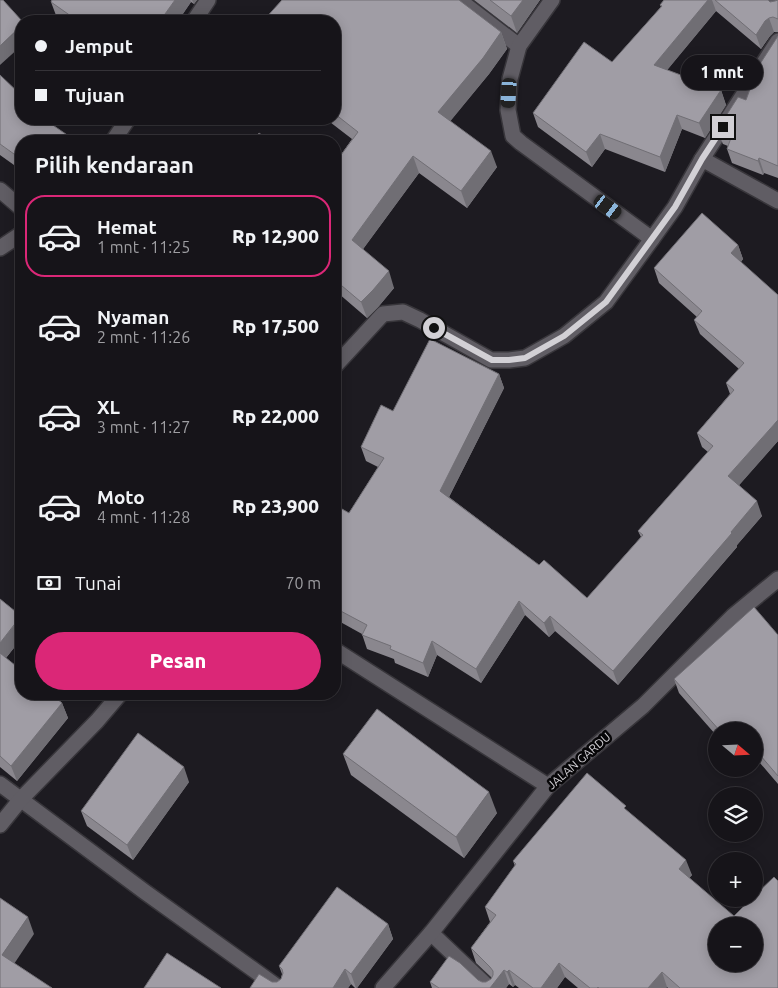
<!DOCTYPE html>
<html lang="id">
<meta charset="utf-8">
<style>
body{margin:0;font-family:Ubuntu,sans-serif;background:#1f1d22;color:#f1f3f6;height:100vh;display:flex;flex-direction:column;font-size:19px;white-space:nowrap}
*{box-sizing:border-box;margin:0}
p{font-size:16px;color:#9e9ea2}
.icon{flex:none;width:28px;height:28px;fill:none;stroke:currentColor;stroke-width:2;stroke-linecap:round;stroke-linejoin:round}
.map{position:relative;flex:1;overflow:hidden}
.sheet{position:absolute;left:15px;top:135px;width:326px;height:565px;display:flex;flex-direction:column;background:#161419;border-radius:20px;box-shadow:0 2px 12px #0003,0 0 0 1px #353338}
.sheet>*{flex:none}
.hud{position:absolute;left:15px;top:15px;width:326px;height:110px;border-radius:20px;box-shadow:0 2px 12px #0003,0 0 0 1px #353338;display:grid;align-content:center;height:110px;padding:0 20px;background:#161419}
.needle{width:32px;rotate:109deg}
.tools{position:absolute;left:708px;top:722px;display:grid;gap:10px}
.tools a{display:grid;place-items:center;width:55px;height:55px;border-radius:50%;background:#161419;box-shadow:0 2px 12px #0003,0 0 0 1px #353338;font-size:25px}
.end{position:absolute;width:22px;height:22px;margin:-11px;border:6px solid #d2d0d5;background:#111;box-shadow:0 0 0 2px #111}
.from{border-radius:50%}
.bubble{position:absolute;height:35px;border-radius:18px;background:#161419;box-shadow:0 2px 12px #0003,0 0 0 1px #353338;font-size:16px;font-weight:800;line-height:35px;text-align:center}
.car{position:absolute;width:15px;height:30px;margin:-15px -8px;border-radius:6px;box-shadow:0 0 4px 1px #0007;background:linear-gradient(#222 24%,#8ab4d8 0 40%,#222 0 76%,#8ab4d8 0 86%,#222 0)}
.hud b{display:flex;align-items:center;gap:18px;height:48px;font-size:19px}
.hud b+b{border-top:1px solid #353338}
.hud i{width:12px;height:12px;background:#f1f3f6}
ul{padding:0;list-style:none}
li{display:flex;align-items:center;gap:15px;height:82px;margin:0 10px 8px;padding:0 10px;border:2px solid transparent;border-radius:20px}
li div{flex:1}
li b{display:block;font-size:19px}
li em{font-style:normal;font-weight:800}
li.active{border-color:#db2777}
li>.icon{width:45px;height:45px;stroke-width:1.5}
h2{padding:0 20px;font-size:22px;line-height:60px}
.pay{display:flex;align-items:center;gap:12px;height:55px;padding:0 20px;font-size:19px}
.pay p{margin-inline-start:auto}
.cta{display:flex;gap:10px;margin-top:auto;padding:10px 20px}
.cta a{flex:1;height:58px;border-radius:30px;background:#db2777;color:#fff;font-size:20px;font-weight:800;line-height:58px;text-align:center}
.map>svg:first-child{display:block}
</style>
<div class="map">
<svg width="778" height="988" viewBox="0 0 778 988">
<rect width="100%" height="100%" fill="#1d1b21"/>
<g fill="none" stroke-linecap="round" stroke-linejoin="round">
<defs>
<g id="street">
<path d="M459 0 519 46"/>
<path d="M552 0 519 46 510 79 508 110 513 136 521 143 652 239"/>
<path d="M770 0 778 7"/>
<path d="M194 21 208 0"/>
<path d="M113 141 128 119"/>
<path d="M702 159 778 201"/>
<path d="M0 190 21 208"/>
<path d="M0 248 21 234"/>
<path d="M335 366 383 314 403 312 420 320 491 360H509L525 358 564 336 606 302 652 239 675 207 702 159 778 41"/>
<path d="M335 650 548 786"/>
<path d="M0 784 145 892 279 988"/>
<path d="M0 825 21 799 97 721 120 694"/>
<path d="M431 933 489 988"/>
<path d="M383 988 431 933 548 786 643 706 733 616 778 579"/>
</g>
</defs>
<use href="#street" stroke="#38363b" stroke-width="18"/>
<use href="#street" stroke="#605d64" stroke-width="15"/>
</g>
<g fill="#8a878e">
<path d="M52 0H197L194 4 191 2 178 21H61L57 18 51 2Z"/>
<path d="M474 0H540L517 33Z"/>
<path d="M664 0H768L770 2 775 1 778 0V32H774L770 36 761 49 716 11 667 70 721 90 726 105 705 138 682 129 665 172 605 149 592 167 538 127 533 113 612 62 661 7 660 5Z"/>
<path d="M335 21 501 32 507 49 489 74 450 121 497 167 467 208 419 173 363 249 394 288 379 306 367 318 338 293 335 296V163L352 139 326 119H335Z"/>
<path d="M778 36V178L764 173 763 175 732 163 727 149 728 146 723 144 717 130 746 100Z"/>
<path d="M0 75 21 119 76 141H21V170L0 155Z"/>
<path d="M738 245 743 259 741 262 778 441 739 485 762 516 737 545V547L618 685 555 631 549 637 525 615 481 683 437 655 428 677 395 663 394 659 367 649 362 634 335 619V505L349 513 378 467 366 461 361 447 393 411 499 374 504 388 449 497 539 565 587 598 641 537 638 531 708 452 702 447 697 433 730 394 726 383 739 369 700 334 694 320 697 317 659 283 654 268Z"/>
<path d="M0 599 21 616V639L6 658 62 703 68 718 17 781 0 767Z"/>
<path d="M778 635V784L754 756V731H716V735L679 693 674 679Z"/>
<path d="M343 754 497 813 464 858 351 775Z"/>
<path d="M189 782 133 860 87 826 81 811Z"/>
<path d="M628 812 692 875 689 878 778 988H668L667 987 666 988H578L565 977 557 988H519L515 985 513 987 509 984 506 988H432L430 982 478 980 482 982H486L491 979 492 978 476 963 471 948 490 922 485 907 515 866 513 861Z"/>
<path d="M388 924 393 939 357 988H355L351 984 348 988H250L277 982 281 979 282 974 279 966Z"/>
</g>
<g fill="#706e74">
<path d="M175 0H190L191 2 178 21H160Z"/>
<path d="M192 0H197L194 4Z"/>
<path d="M523 0H540L517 33 511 16Z"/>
<path d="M708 0H712L716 11 659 80 654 65Z"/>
<path d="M769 18 774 32 770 36 761 49 756 35 765 21Z"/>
<path d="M21 26V46L0 65V46Z"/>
<path d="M501 32 507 49 489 74 444 129 438 112Z"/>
<path d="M721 90 726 105 705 138 699 123Z"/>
<path d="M677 115 682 129 665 172 660 157Z"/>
<path d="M600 134 605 149 592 167 586 152Z"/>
<path d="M491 151 497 167 467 208 461 191Z"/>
<path d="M413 156 419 173 358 256 352 240Z"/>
<path d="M759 158 764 173 763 175 758 161Z"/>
<path d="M738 245 743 259 736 267 731 253Z"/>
<path d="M389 271 394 288 379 306 367 318 361 302Z"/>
<path d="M335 286 338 293 335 296Z"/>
<path d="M499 374 504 388 445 505 440 491Z"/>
<path d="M778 420V441L734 491 728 476Z"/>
<path d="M757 501 762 516 737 545V547L618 685 613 671Z"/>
<path d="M519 601 525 615 481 683 476 669Z"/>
<path d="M550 616 555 631 549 637 544 623Z"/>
<path d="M21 617V639L1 664 0 661V643Z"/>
<path d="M432 641 437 655 428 677 423 663Z"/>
<path d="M62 703 68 718 17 781 11 766Z"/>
<path d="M735 726 737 731H730Z"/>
<path d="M184 767 189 782 133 860 127 845Z"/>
<path d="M489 792 497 813 464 858 456 837Z"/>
<path d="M686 860 692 875 684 884 679 869Z"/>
<path d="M28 917 34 934 8 973 2 955Z"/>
<path d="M388 924 393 939 357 988H356L351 974Z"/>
<path d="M559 963 565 977 557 988H541Z"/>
<path d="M345 969 351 984 348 988H333Z"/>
<path d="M504 970 509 984 506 988H490Z"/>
<path d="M509 970 515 985 513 987 507 972Z"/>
<path d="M662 972 667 987 666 988H648Z"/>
</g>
<g fill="#a09da5" stroke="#706e74" fill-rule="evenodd">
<path d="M0 0H3L22 21H21V26L0 46Z"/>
<path d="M52 0H175L160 21H78L51 2Z"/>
<path d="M282 0H459L501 32 483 58 438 112 491 151 461 191 413 156 352 240 389 271 373 290 361 302 335 280V163L358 132 335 114V21H263Z"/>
<path d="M490 0H523L511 16Z"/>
<path d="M664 0H708L654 65 721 90 699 123 677 115 660 157 600 134 586 152 533 113 584 42 612 62 662 6 660 5Z"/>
<path d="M715 0H768L770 2 775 1 778 0V19L773 17 769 18 765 21 756 35Z"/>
<path d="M778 36V166L759 158 758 161 727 149 732 135 717 130 738 97 746 100 758 67Z"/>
<path d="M0 75 21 95V119H44L76 141H21V159L0 144Z"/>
<path d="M259 133 270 141H253Z"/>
<path d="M702 213 738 245 731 253 778 295V420L728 476 757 501 731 532 732 533 613 671 550 616 544 623 519 601 476 669 432 641 423 663 390 649 391 646 362 635 367 625 335 608V505L349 513 384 458 361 447 381 405 393 411 430 339 499 374 440 491 539 565 544 560 587 598 643 535 638 531 713 446 697 433 734 390 726 383 744 363 694 320 702 311 654 268Z"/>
<path d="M0 599 21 616 0 643Z"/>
<path d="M754 607 778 635V776L754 748V731H739L735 726 730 731H720L674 679Z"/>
<path d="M0 653 21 670V694H51L62 703 11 766 0 756Z"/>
<path d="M377 709 489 792 456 837 343 754Z"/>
<path d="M138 733 184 767 127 845 81 811Z"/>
<path d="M587 773 626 806 624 808 686 860 679 869 734 916 751 899H754V896L774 877 778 881V988H680L662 972 648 988H599L598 987 597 988H590L559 963 541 988H533L509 970 507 972 504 970 490 988H439L430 982 449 956 460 963 478 980 482 982H486L491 979 493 975V971L490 967 471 948 496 915 485 907 516 864 513 861ZM716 926H754V964H716Z"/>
<path d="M337 887 388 924 351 974 345 969 333 988H250L259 974 272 982H277L281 979 283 973 282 969 279 966Z"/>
<path d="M0 898 28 917 2 955 52 988H0Z"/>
<path d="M167 953 221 988H144Z"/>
</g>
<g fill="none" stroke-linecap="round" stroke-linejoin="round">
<path stroke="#d2d0d5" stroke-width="6" d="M434 328 492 360H509L525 358 564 336 606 302 675 207 702 159 723 127"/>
</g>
<g text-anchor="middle" stroke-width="5" stroke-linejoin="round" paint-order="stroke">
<g font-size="12" fill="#d2d0d5" stroke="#070608">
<text transform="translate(579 761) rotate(-41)" y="4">JALAN GARDU</text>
</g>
</g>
</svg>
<div class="tools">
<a><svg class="needle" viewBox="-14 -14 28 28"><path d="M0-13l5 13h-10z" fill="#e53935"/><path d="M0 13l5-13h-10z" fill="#9e9ea2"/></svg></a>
<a><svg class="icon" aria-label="layers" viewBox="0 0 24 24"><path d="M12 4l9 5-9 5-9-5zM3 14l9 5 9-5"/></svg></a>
<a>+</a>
<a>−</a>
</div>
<i class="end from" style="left:434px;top:328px"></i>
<i class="end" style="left:723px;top:127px"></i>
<div class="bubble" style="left:681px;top:55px;width:82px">1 mnt</div>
<i class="car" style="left:509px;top:93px;rotate:184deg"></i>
<i class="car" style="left:608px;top:207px;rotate:126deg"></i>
<div class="hud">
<b><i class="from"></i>Jemput</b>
<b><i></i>Tujuan</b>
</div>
<section class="sheet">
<h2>Pilih kendaraan</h2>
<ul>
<li class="active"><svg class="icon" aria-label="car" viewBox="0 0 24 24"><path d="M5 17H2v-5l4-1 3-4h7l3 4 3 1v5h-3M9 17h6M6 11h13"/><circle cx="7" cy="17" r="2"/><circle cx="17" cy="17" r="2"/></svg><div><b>Hemat</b><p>1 mnt · 11:25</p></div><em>Rp 12,900</em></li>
<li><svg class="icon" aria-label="car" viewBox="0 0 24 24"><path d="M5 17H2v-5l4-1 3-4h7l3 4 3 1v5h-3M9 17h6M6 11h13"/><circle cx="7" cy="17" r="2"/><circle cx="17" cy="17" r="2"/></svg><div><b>Nyaman</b><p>2 mnt · 11:26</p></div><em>Rp 17,500</em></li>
<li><svg class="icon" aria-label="car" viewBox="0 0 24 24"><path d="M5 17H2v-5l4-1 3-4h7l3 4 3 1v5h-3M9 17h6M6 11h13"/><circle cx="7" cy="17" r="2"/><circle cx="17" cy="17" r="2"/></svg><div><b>XL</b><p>3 mnt · 11:27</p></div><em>Rp 22,000</em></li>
<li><svg class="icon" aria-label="car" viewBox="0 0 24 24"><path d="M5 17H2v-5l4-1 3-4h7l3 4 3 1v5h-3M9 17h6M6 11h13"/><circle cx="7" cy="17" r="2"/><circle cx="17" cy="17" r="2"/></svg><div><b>Moto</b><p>4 mnt · 11:28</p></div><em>Rp 23,900</em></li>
</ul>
<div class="pay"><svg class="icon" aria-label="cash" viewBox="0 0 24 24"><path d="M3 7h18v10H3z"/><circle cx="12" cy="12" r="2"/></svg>Tunai<p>70 m</p></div>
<div class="cta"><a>Pesan</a></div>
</section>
</div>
